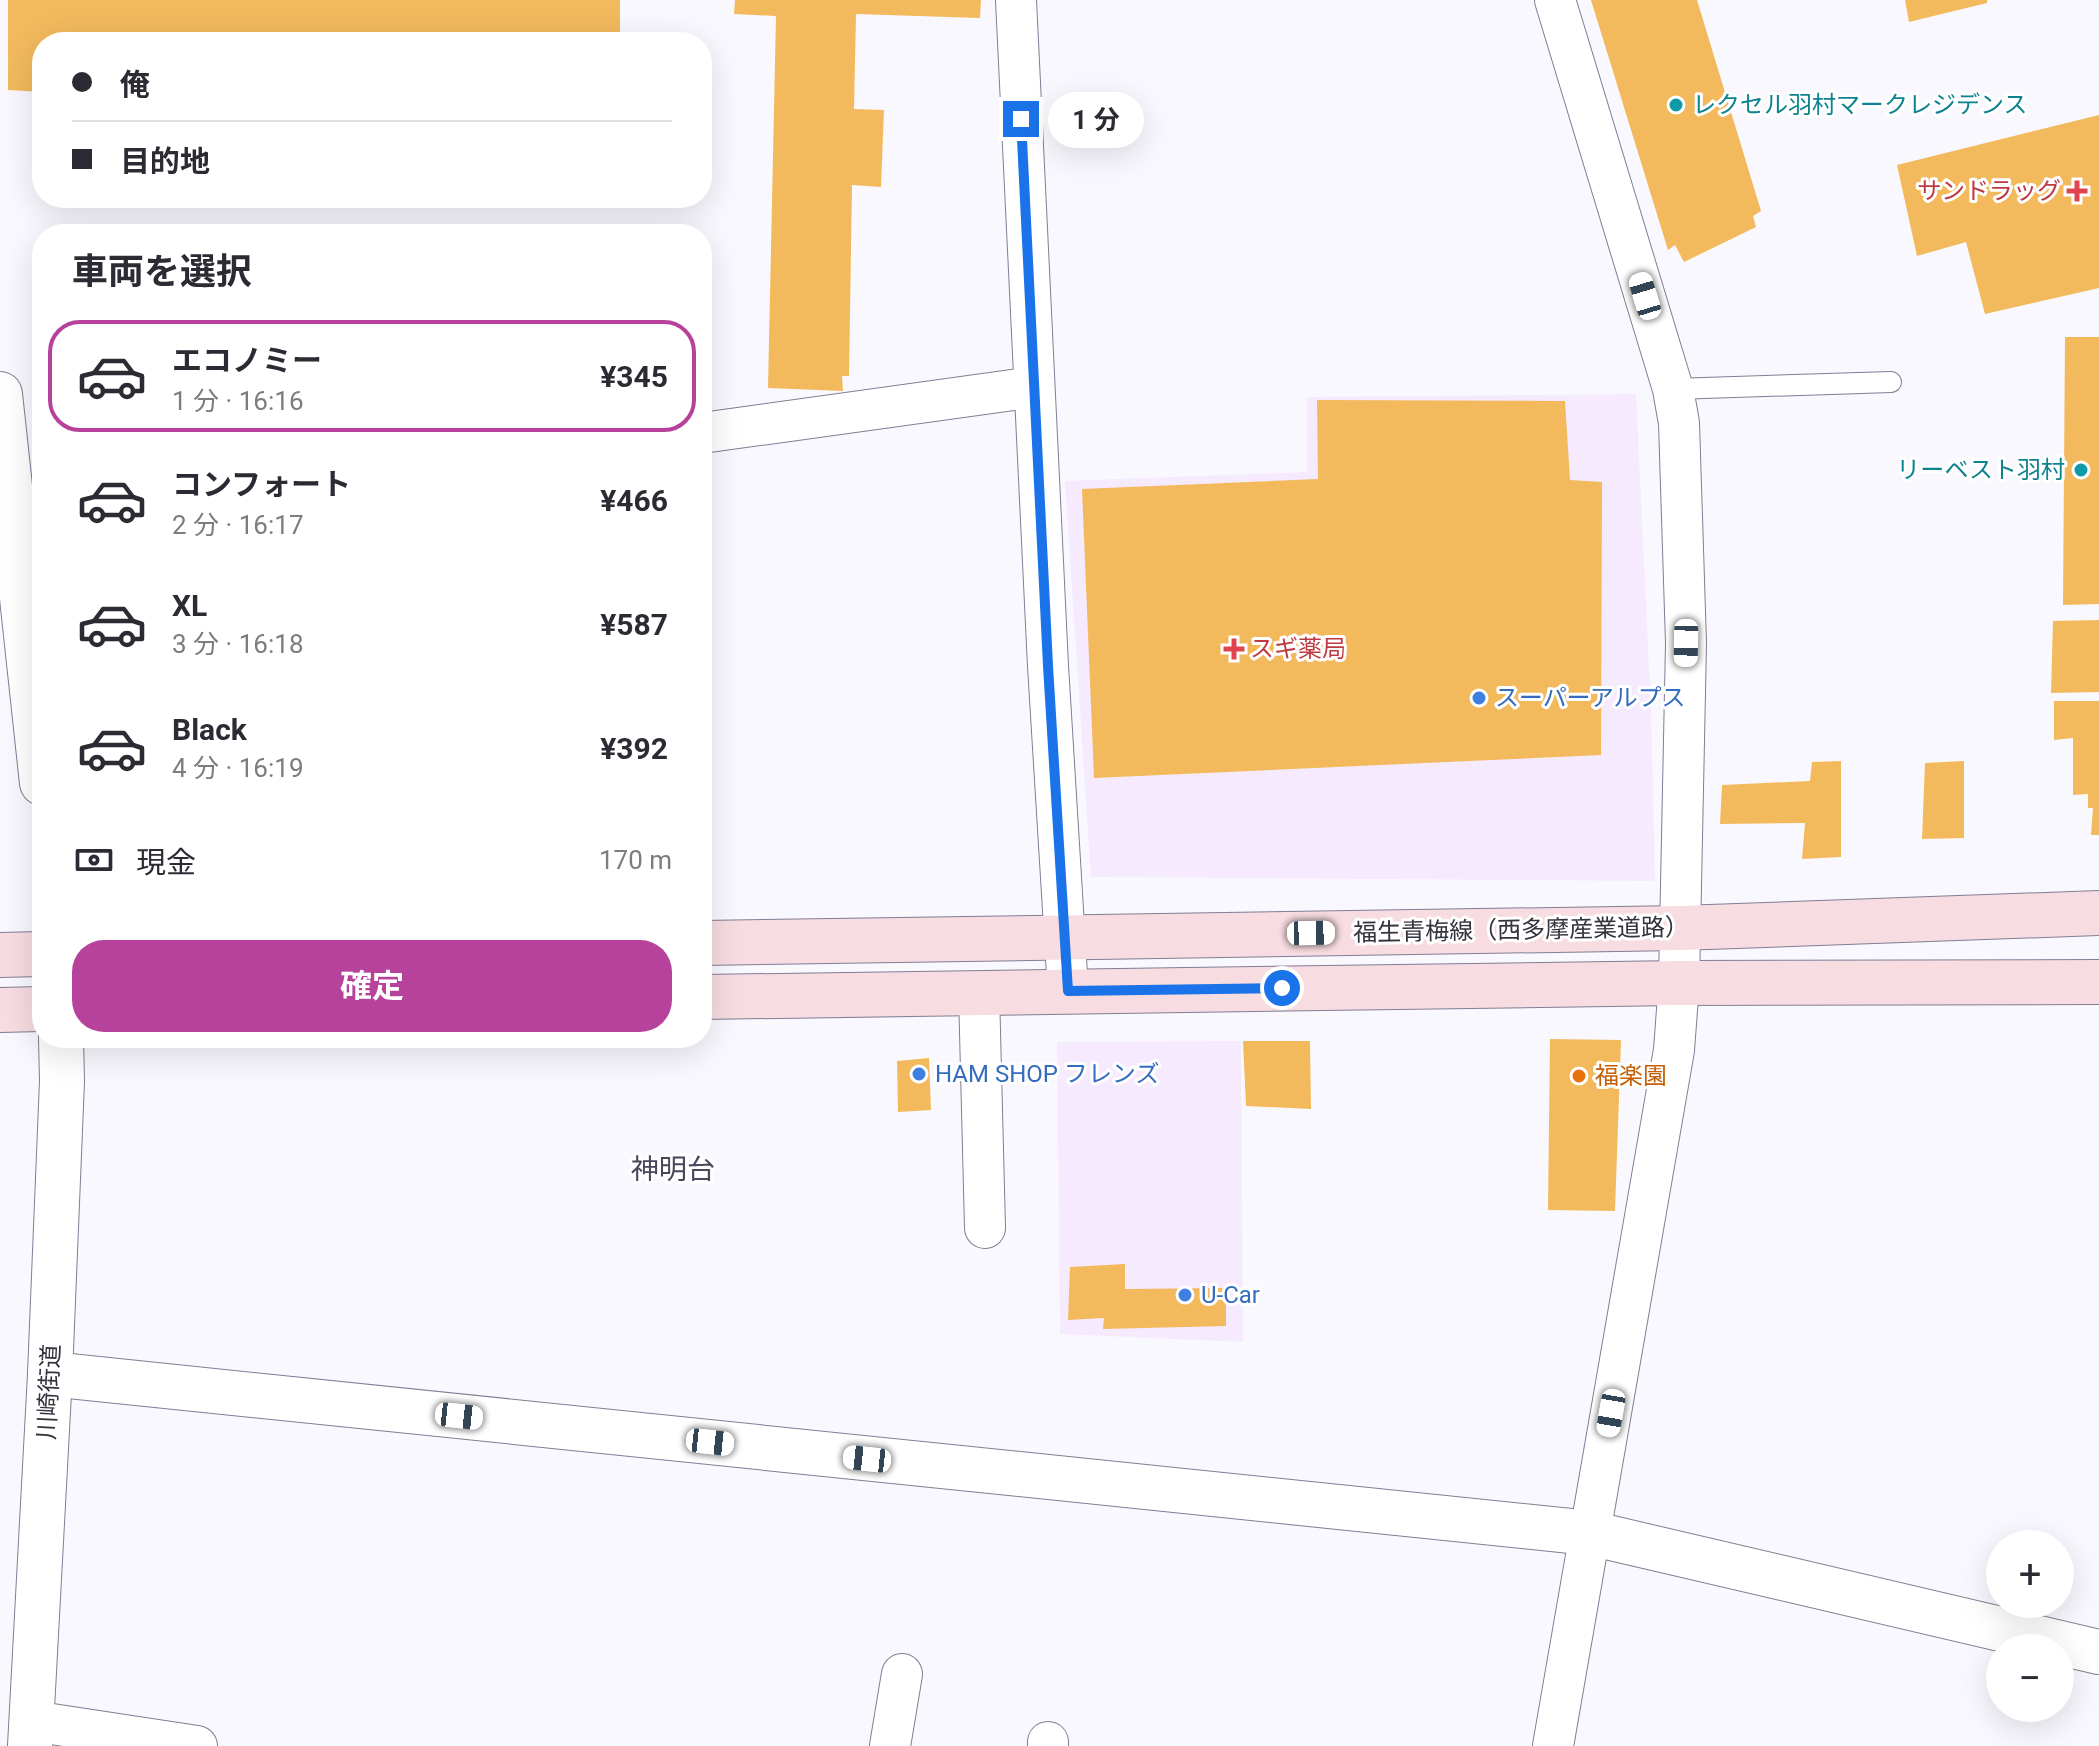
<!DOCTYPE html>
<html lang="ja">
<meta charset="utf-8">
<style>
body{margin:0;font-family:Roboto,"Noto Sans JP",sans-serif;background:#f7f7f7;color:#2b2b33;height:100vh;display:flex;flex-direction:column;font-size:30px;white-space:nowrap}
*{box-sizing:border-box;margin:0}
p{font-size:26px;color:#7c7c81}
.icon{flex:none;width:44px;height:44px;fill:none;stroke:currentColor;stroke-width:2;stroke-linecap:round;stroke-linejoin:round}
.map{position:relative;flex:1;overflow:hidden}
.details{position:absolute;left:32px;top:224px;width:680px;height:824px;display:flex;flex-direction:column;background:#fff;border-radius:32px;box-shadow:0 8px 32px #0002}
.details>*{flex:none}
.guide{position:absolute;left:32px;top:32px;width:680px;height:176px;border-radius:32px;box-shadow:0 8px 32px #0002;display:grid;align-content:center;height:176px;padding:0 40px;background:#fff}
.fabs{position:absolute;left:1986px;top:1530px;display:grid;gap:16px}
.fabs a{display:grid;place-items:center;width:88px;height:88px;border-radius:50%;background:#fff;box-shadow:0 8px 32px #0002;font-size:40px}
.end{position:absolute;width:36px;height:36px;margin:-18px;border:10px solid #1a73e8;background:#fff;box-shadow:0 0 0 4px #fff}
.from{border-radius:50%}
.bubble{position:absolute;height:56px;border-radius:28px;background:#fff;box-shadow:0 8px 32px #0002;font-size:26px;font-weight:700;line-height:56px;text-align:center}
.car{position:absolute;width:24px;height:48px;margin:-24px -12px;border-radius:10px;box-shadow:0 0 6px 2px #0007;background:linear-gradient(#fff 24%,#345 0 40%,#fff 0 76%,#345 0 86%,#fff 0)}
.guide b{display:flex;align-items:center;gap:28px;height:76px;font-size:30px}
.guide b+b{border-top:2px solid #e1e1e2}
.guide i{width:20px;height:20px;background:#2b2b33}
ul{padding:0;list-style:none}
li{display:flex;align-items:center;gap:24px;height:112px;margin:0 16px 12px;padding:0 24px;border:4px solid transparent;border-radius:32px}
li div{flex:1}
li b{display:block;font-size:30px}
li em{font-style:normal;font-weight:700}
li.current{border-color:#b6429b}
li>.icon{width:72px;height:72px;stroke-width:1.5}
h2{padding:0 40px;font-size:36px;line-height:96px}
.pay{display:flex;align-items:center;gap:20px;height:88px;padding:0 40px;font-size:30px}
.pay p{margin-inline-start:auto}
.action{display:flex;gap:16px;margin-top:auto;padding:16px 40px}
.action a{flex:1;height:92px;border-radius:32px;background:#b6429b;color:#fff;font-size:32px;font-weight:700;line-height:92px;text-align:center}
.map>svg:first-child{display:block}
</style>
<div class="map">
<svg width="2099" height="1746" viewBox="0 0 2099 1746">
<rect width="100%" height="100%" fill="#f9f8fe"/>
<g fill="#f6eaff">
<path d="M1636 394 1651 709 1655 881 1091 877 1065 481 1307 472V397Z"/>
<path d="M1241 1041 1243 1342 1060 1334 1057 1042Z"/>
</g>
<g fill="#f2ba5d">
<path d="M8 0H620V42H42V92L8 90Z"/>
<path d="M735 0H981L980 18 856 14 854 109 884 110 881 187 852 185 849 376H842L843 391 768 388 776 16 734 14Z"/>
<path d="M1591 0H1697L1761 211 1753 216 1756 227 1684 262 1675 245 1668 250Z"/>
<path d="M1905 0H1987V3L1909 22Z"/>
<path d="M2099 115V288L1985 314 1966 242 1917 256 1897 165Z"/>
<path d="M2065 337H2099V604L2063 605Z"/>
<path d="M1317 400 1565 401 1570 480 1602 482 1601 755 1094 778 1082 489 1318 479Z"/>
<path d="M2099 620V692L2051 693 2053 621Z"/>
<path d="M2054 701H2099V835H2091L2093 808H2088V794L2073 795V738L2054 740Z"/>
<path d="M1841 761V857L1802 859 1805 823 1720 824 1722 785 1810 781 1812 762Z"/>
<path d="M1964 761V838L1922 839 1925 763Z"/>
<path d="M1550 1039 1621 1040 1615 1211 1548 1210Z"/>
<path d="M1243 1041H1310L1311 1109 1246 1106Z"/>
<path d="M929 1058 931 1110 898 1112 897 1061Z"/>
<path d="M1125 1264V1289L1226 1288V1326L1103 1329 1104 1318 1068 1320 1070 1267Z"/>
</g>
<g fill="none" stroke-linecap="round" stroke-linejoin="round">
<defs>
<path id="service" d="M1673 389 1891 382"/>
<g id="minor">
<path d="M1016 0 1048 666 1068 991"/>
<path d="M702 433 1034 387"/>
<path d="M979 992 985 1228"/>
<path d="M32 1721 197 1746"/>
<path d="M890 1746 902 1674"/>
<path d="M1048 1746V1742"/>
<path d="M1553 1746 1674 1050 1679 983 1686 643 1679 423 1673 389 1555 0"/>
</g>
<g id="tertiary">
<path d="M0 394 42 783"/>
<path d="M50 1374 1590 1533 2099 1652"/>
<path d="M30 1746 50 1374 62 1081 61 1038"/>
</g>
<g id="secondary">
<path d="M702 943 1680 928 2099 913"/>
<path d="M0 955 42 954"/>
<path d="M702 997 1679 983 2099 982"/>
<path d="M0 1010 42 1009"/>
</g>
</defs>
<use href="#service" stroke="#817d95" stroke-width="22"/>
<use href="#minor" stroke="#817d95" stroke-width="42"/>
<use href="#tertiary" stroke="#817d95" stroke-width="46"/>
<use href="#secondary" stroke="#817d95" stroke-width="46"/>
<use href="#service" stroke="#fff" stroke-width="20"/>
<use href="#minor" stroke="#fff" stroke-width="40"/>
<use href="#tertiary" stroke="#fff" stroke-width="44"/>
<use href="#secondary" stroke="#f7dce1" stroke-width="44"/>
</g>
<g fill="none" stroke-linecap="round" stroke-linejoin="round">
<path stroke="#1a73e8" stroke-width="10" d="M1021 119 1048 666 1068 991 1282 988"/>
</g>
<g fill="#0f9aa8" stroke="#fff" stroke-width="3">
<circle cx="1676" cy="105" r="8"/>
<circle cx="2081" cy="470" r="8"/>
</g>
<g fill="#e0444e" stroke="#fff" stroke-width="3">
<path d="M2073 179h8v8h8v8h-8v8h-8v-8h-8v-8h8z"/>
<path d="M1230 637h8v8h8v8h-8v8h-8v-8h-8v-8h8z"/>
</g>
<g fill="#3f7fe0" stroke="#fff" stroke-width="3">
<circle cx="1479" cy="698" r="8"/>
<circle cx="919" cy="1074" r="8"/>
<circle cx="1185" cy="1295" r="8"/>
</g>
<circle fill="#e8710a" stroke="#fff" stroke-width="3" cx="1579" cy="1076" r="8"/>
<g text-anchor="middle" stroke-width="6" stroke-linejoin="round" paint-order="stroke">
<g font-size="24" fill="#0d838f" stroke="#fff" text-anchor="start">
<text x="1692" y="113">レクセル羽村マークレジデンス</text>
<text x="2065" y="478" text-anchor="end">リーベスト羽村</text>
</g>
<g font-size="24" fill="#be3a42" stroke="#fff" text-anchor="end">
<text x="2061" y="199">サンドラッグ</text>
<text x="1250" y="657" text-anchor="start">スギ薬局</text>
</g>
<g font-size="24" fill="#366cbe" stroke="#fff" text-anchor="start">
<text x="1495" y="706">スーパーアルプス</text>
<text x="935" y="1082">HAM SHOP フレンズ</text>
<text x="1201" y="1303">U-Car</text>
</g>
<g font-size="24" fill="#34323c" stroke="#fff">
<text transform="translate(1521 930) rotate(-1)" y="8">福生青梅線（西多摩産業道路）</text>
<text transform="translate(49 1392) rotate(-87)" y="8">川崎街道</text>
</g>
<g font-size="24" fill="#c56008" stroke="#fff" text-anchor="start">
<text x="1595" y="1084">福楽園</text>
</g>
<g font-size="28" fill="#4a465b" stroke="#fff">
<text x="673" y="1179">神明台</text>
</g>
</g>
</svg>
<div class="fabs">
<a>+</a>
<a>−</a>
</div>
<i class="end from" style="left:1282px;top:988px"></i>
<i class="end" style="left:1021px;top:119px"></i>
<div class="bubble" style="left:1048px;top:92px;width:96px">1 分</div>
<i class="car" style="left:1645px;top:296px;rotate:343deg"></i>
<i class="car" style="left:1686px;top:643px;rotate:181deg"></i>
<i class="car" style="left:1311px;top:933px;rotate:89deg"></i>
<i class="car" style="left:1611px;top:1413px;rotate:190deg"></i>
<i class="car" style="left:459px;top:1416px;rotate:96deg"></i>
<i class="car" style="left:710px;top:1442px;rotate:96deg"></i>
<i class="car" style="left:867px;top:1459px;rotate:276deg"></i>
<div class="guide">
<b><i class="from"></i>俺</b>
<b><i></i>目的地</b>
</div>
<section class="details">
<h2>車両を選択</h2>
<ul>
<li class="current"><svg class="icon" aria-label="car" viewBox="0 0 24 24"><path d="M5 17H2v-5l4-1 3-4h7l3 4 3 1v5h-3M9 17h6M6 11h13"/><circle cx="7" cy="17" r="2"/><circle cx="17" cy="17" r="2"/></svg><div><b>エコノミー</b><p>1 分 · 16:16</p></div><em>¥345</em></li>
<li><svg class="icon" aria-label="car" viewBox="0 0 24 24"><path d="M5 17H2v-5l4-1 3-4h7l3 4 3 1v5h-3M9 17h6M6 11h13"/><circle cx="7" cy="17" r="2"/><circle cx="17" cy="17" r="2"/></svg><div><b>コンフォート</b><p>2 分 · 16:17</p></div><em>¥466</em></li>
<li><svg class="icon" aria-label="car" viewBox="0 0 24 24"><path d="M5 17H2v-5l4-1 3-4h7l3 4 3 1v5h-3M9 17h6M6 11h13"/><circle cx="7" cy="17" r="2"/><circle cx="17" cy="17" r="2"/></svg><div><b>XL</b><p>3 分 · 16:18</p></div><em>¥587</em></li>
<li><svg class="icon" aria-label="car" viewBox="0 0 24 24"><path d="M5 17H2v-5l4-1 3-4h7l3 4 3 1v5h-3M9 17h6M6 11h13"/><circle cx="7" cy="17" r="2"/><circle cx="17" cy="17" r="2"/></svg><div><b>Black</b><p>4 分 · 16:19</p></div><em>¥392</em></li>
</ul>
<div class="pay"><svg class="icon" aria-label="cash" viewBox="0 0 24 24"><path d="M3 7h18v10H3z"/><circle cx="12" cy="12" r="2"/></svg>現金<p>170 m</p></div>
<div class="action"><a>確定</a></div>
</section>
</div>
